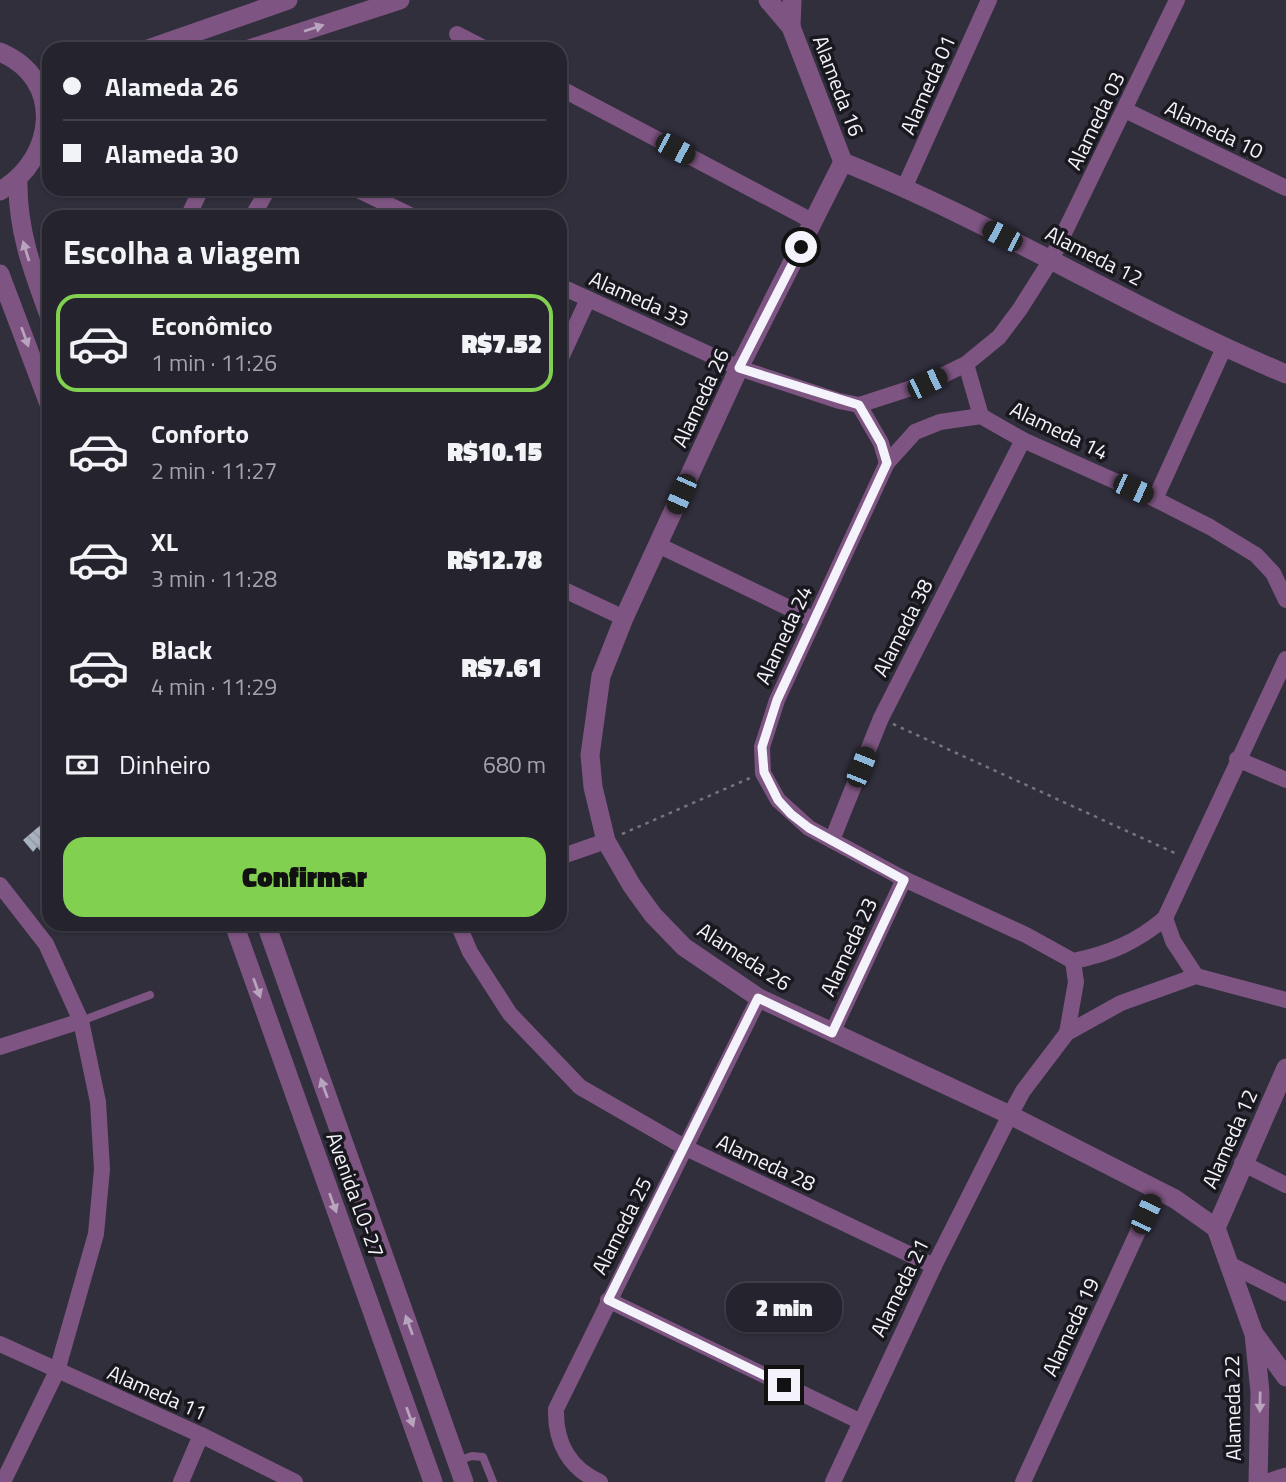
<!DOCTYPE html>
<html lang="pt">
<meta charset="utf-8">
<style>
body{margin:0;font-family:"Titillium Web",sans-serif;background:#312f39;color:#f1f3f6;height:100vh;display:flex;flex-direction:column;font-size:26px;white-space:nowrap}
*{box-sizing:border-box;margin:0}
p{font-size:23px;color:#a3a4aa}
.icon{flex:none;width:38px;height:38px;fill:none;stroke:currentColor;stroke-width:2;stroke-linecap:round;stroke-linejoin:round}
.map{position:relative;flex:1;overflow:hidden}
.sheet{position:absolute;left:42px;top:210px;width:525px;height:721px;display:flex;flex-direction:column;background:#25232d;border-radius:21px;box-shadow:0 2px 5px #0004,0 0 0 2px #424049}
.sheet>*{flex:none}
.hud{position:absolute;left:42px;top:42px;width:525px;height:154px;border-radius:21px;box-shadow:0 2px 5px #0004,0 0 0 2px #424049;display:grid;align-content:center;height:154px;padding:0 21px;background:#25232d}
.end{position:absolute;width:32px;height:32px;margin:-16px;border:9px solid #f4f3fc;background:#111;box-shadow:0 0 0 4px #111}
.from{border-radius:50%}
.bubble{position:absolute;height:49px;border-radius:21px;background:#25232d;box-shadow:0 2px 5px #0004,0 0 0 2px #424049;font-size:23px;font-weight:800;line-height:49px;text-align:center}
.car{position:absolute;width:21px;height:42px;margin:-21px -10px;border-radius:9px;box-shadow:0 0 5px 2px #0007;background:linear-gradient(#222 24%,#8ab4d8 0 40%,#222 0 76%,#8ab4d8 0 86%,#222 0)}
.hud b{display:flex;align-items:center;gap:24px;height:66px;font-size:26px}
.hud b+b{border-top:2px solid #424049}
.hud i{width:18px;height:18px;background:#f1f3f6}
ul{padding:0;list-style:none}
li{display:flex;align-items:center;gap:21px;height:98px;margin:0 14px 10px;padding:0 7px;border:4px solid transparent;border-radius:21px}
li div{flex:1}
li b{display:block;font-size:26px}
li em{font-style:normal;font-weight:800}
li.selected{border-color:#81d050}
li>.icon{width:63px;height:63px;stroke-width:1.5}
h2{padding:0 21px;font-size:32px;line-height:84px}
.pay{display:flex;align-items:center;gap:18px;height:77px;padding:0 21px;font-size:26px}
.pay p{margin-inline-start:auto}
.button{display:flex;gap:14px;margin-top:auto;padding:14px 21px}
.button a{flex:1;height:80px;border-radius:21px;background:#81d050;color:#111;font-size:28px;font-weight:800;line-height:80px;text-align:center}
.map>svg:first-child{display:block}
</style>
<div class="map">
<svg width="1286" height="1482" viewBox="0 0 1286 1482">
<defs>
<pattern id="building-back-hatch" width="6" height="6" patternUnits="userSpaceOnUse" patternTransform="scale(1.75)"><rect width="6" height="6" fill="#a9b2c0"/><path d="M-1 5l2 2M0 0l6 6M5-1l2 2" fill="none" stroke="#9198a3"/></pattern>
</defs>
<rect width="100%" height="100%" fill="#312f3c"/>
<path fill="url(#building-back-hatch)" d="M49 818V848L42 853 37 847 33 852 23 840Z"/>
<g fill="none" stroke-linecap="round" stroke-linejoin="round">
<g stroke="#76747f" stroke-width="2.5" stroke-dasharray="3.5 5" stroke-linecap="butt">
<path d="M893 724 1177 854"/>
<path d="M622 834 750 778"/>
</g>
<g stroke="#7e5582" stroke-width="8">
<path d="M81 1021 150 995"/>
<path d="M457 1461 472 1456 483 1457 493 1482"/>
</g>
<g stroke="#7e5582" stroke-width="16">
<path d="M457 34 486 49"/>
<path d="M560 88 814 222"/>
<path d="M1125 110 1286 188"/>
<path d="M905 186 989 0"/>
<path d="M356 189 414 217"/>
<path d="M188 217 201 189"/>
<path d="M252 217 268 189"/>
<path d="M560 286 739 368 839 401 859 405 927 383 966 364 999 337 1020 309 1051 260 1177 0"/>
<path d="M560 360 588 299"/>
<path d="M966 364 981 416"/>
<path d="M859 405 881 443 887 463"/>
<path d="M1155 499 1224 348"/>
<path d="M658 545 814 620"/>
<path d="M560 588 624 618"/>
<path d="M1286 600 1273 573 1256 555 1210 527 1155 499 1023 440 981 416 940 422 915 432 887 463 777 700 762 747 763 773 778 800 809 828 904 879 1026 935 1073 961C1109 954 1137 942 1165 918L1286 659"/>
<path d="M1237 759 1286 780"/>
<path d="M832 840 881 718 1023 440"/>
<path d="M560 857 606 841"/>
<path d="M0 885 46 944 81 1021 98 1102 102 1169 96 1234 57 1371 3 1482"/>
<path d="M1165 918 1173 941 1196 976"/>
<path d="M458 924 470 952 510 1014 580 1087 686 1148 934 1266"/>
<path d="M832 1033 904 879"/>
<path d="M1067 1033 1076 982 1073 961"/>
<path d="M0 1047 81 1021"/>
<path d="M1242 1163 1286 1185"/>
<path d="M1229 1264 1286 1293"/>
<path d="M608 1300 859 1421"/>
<path d="M0 1344 201 1435 295 1482"/>
<path d="M181 1482 201 1435"/>
<path d="M600 1482C569 1468 555 1442 556 1409L759 998"/>
<path d="M833 1482 934 1266 1010 1115 1023 1091 1067 1033 1121 1003 1196 976 1286 1000"/>
<path d="M1023 1482 1157 1190"/>
</g>
<g stroke="#7e5582" stroke-width="19">
<path d="M768 0 791 27 843 162"/>
<path d="M791 27 792 0"/>
<path d="M148 49 288 0"/>
<path d="M249 49 400 0"/>
<path d="M0 52C65 79 56 159 0 191"/>
<path d="M843 162 739 368 624 618 601 676 590 755 593 787 606 841 632 886 653 915 684 947 759 998 1010 1115 1175 1199 1216 1228"/>
<path d="M843 162C995 223 1135 311 1286 374"/>
<path d="M18 180C17 229 32 269 49 315"/>
<path d="M0 274 49 404"/>
<path d="M234 924 433 1482"/>
<path d="M266 924 464 1482"/>
<path d="M1216 1228 1254 1334 1260 1392 1258 1482"/>
<path d="M1216 1228 1286 1068"/>
<path d="M1255 1335 1286 1377"/>
<path d="M1271 1482 1286 1477"/>
</g>
</g>
<defs><path id="oneway-solid" d="M-6-.8H1V-3.2L6.5 0L1 3.2V.8H-6Z" transform="scale(1.75)"/></defs>
<g fill="#b9a4bf">
<use href="#oneway-solid" transform="translate(314 28) rotate(-18)"/>
<use href="#oneway-solid" transform="translate(26 251) rotate(-107)"/>
<use href="#oneway-solid" transform="translate(25 337) rotate(70)"/>
<use href="#oneway-solid" transform="translate(257 988) rotate(70)"/>
<use href="#oneway-solid" transform="translate(324 1088) rotate(-110)"/>
<use href="#oneway-solid" transform="translate(333 1203) rotate(70)"/>
<use href="#oneway-solid" transform="translate(409 1325) rotate(-110)"/>
<use href="#oneway-solid" transform="translate(1260 1402) rotate(91)"/>
<use href="#oneway-solid" transform="translate(410 1417) rotate(70)"/>
</g>
<g fill="none" stroke-linecap="round" stroke-linejoin="round">
<path stroke="#f4f3fc" stroke-width="9" d="M784 1385 608 1300 758 998 832 1033 904 880 809 828 791 814 778 800 764 772 762 747 777 700 887 463 881 443 859 405 739 368 801 247"/>
</g>
<g text-anchor="middle" stroke-width="7" stroke-linejoin="round" paint-order="stroke">
<g font-size="21" fill="#f4f3fc" stroke="#19181e">
<text transform="translate(928 85) rotate(-66)" y="7">Alameda 01</text>
<text transform="translate(838 86) rotate(69)" y="7">Alameda 16</text>
<text transform="translate(1096 121) rotate(-64)" y="7">Alameda 03</text>
<text transform="translate(1214 130) rotate(26)" y="7">Alameda 10</text>
<text transform="translate(1094 256) rotate(27)" y="7">Alameda 12</text>
<text transform="translate(639 299) rotate(24)" y="7">Alameda 33</text>
<text transform="translate(701 398) rotate(-65)" y="7">Alameda 26</text>
<text transform="translate(1059 431) rotate(26)" y="7">Alameda 14</text>
<text transform="translate(903 628) rotate(-63)" y="7">Alameda 38</text>
<text transform="translate(784 635) rotate(-65)" y="7">Alameda 24</text>
<text transform="translate(849 947) rotate(-65)" y="7">Alameda 23</text>
<text transform="translate(744 957) rotate(33)" y="7">Alameda 26</text>
<text transform="translate(1230 1139) rotate(-66)" y="7">Alameda 12</text>
<text transform="translate(766 1163) rotate(25)" y="7">Alameda 28</text>
<text transform="translate(355 1195) rotate(70)" y="7">Avenida LO-27</text>
<text transform="translate(622 1226) rotate(-63)" y="7">Alameda 25</text>
<text transform="translate(900 1288) rotate(-64)" y="7">Alameda 21</text>
<text transform="translate(1071 1327) rotate(-65)" y="7">Alameda 19</text>
<text transform="translate(157 1393) rotate(24)" y="7">Alameda 11</text>
<text transform="translate(1233 1408) rotate(-91)" y="7">Alameda 22</text>
</g>
</g>
</svg>
<i class="end from" style="left:801px;top:247px"></i>
<i class="end" style="left:784px;top:1385px"></i>
<div class="bubble" style="left:726px;top:1283px;width:116px">2 min</div>
<i class="car" style="left:675px;top:149px;rotate:118deg"></i>
<i class="car" style="left:1002px;top:236px;rotate:297deg"></i>
<i class="car" style="left:927px;top:383px;rotate:64deg"></i>
<i class="car" style="left:1133px;top:489px;rotate:114deg"></i>
<i class="car" style="left:681px;top:494px;rotate:204deg"></i>
<i class="car" style="left:861px;top:767px;rotate:22deg"></i>
<i class="car" style="left:1146px;top:1214px;rotate:25deg"></i>
<div class="hud">
<b><i class="from"></i>Alameda 26</b>
<b><i></i>Alameda 30</b>
</div>
<section class="sheet">
<h2>Escolha a viagem</h2>
<ul>
<li class="selected"><svg class="icon" aria-label="car" viewBox="0 0 24 24"><path d="M5 17H2v-5l4-1 3-4h7l3 4 3 1v5h-3M9 17h6M6 11h13"/><circle cx="7" cy="17" r="2"/><circle cx="17" cy="17" r="2"/></svg><div><b>Econômico</b><p>1 min · 11:26</p></div><em>R$7.52</em></li>
<li><svg class="icon" aria-label="car" viewBox="0 0 24 24"><path d="M5 17H2v-5l4-1 3-4h7l3 4 3 1v5h-3M9 17h6M6 11h13"/><circle cx="7" cy="17" r="2"/><circle cx="17" cy="17" r="2"/></svg><div><b>Conforto</b><p>2 min · 11:27</p></div><em>R$10.15</em></li>
<li><svg class="icon" aria-label="car" viewBox="0 0 24 24"><path d="M5 17H2v-5l4-1 3-4h7l3 4 3 1v5h-3M9 17h6M6 11h13"/><circle cx="7" cy="17" r="2"/><circle cx="17" cy="17" r="2"/></svg><div><b>XL</b><p>3 min · 11:28</p></div><em>R$12.78</em></li>
<li><svg class="icon" aria-label="car" viewBox="0 0 24 24"><path d="M5 17H2v-5l4-1 3-4h7l3 4 3 1v5h-3M9 17h6M6 11h13"/><circle cx="7" cy="17" r="2"/><circle cx="17" cy="17" r="2"/></svg><div><b>Black</b><p>4 min · 11:29</p></div><em>R$7.61</em></li>
</ul>
<div class="pay"><svg class="icon" aria-label="cash" viewBox="0 0 24 24"><path d="M3 7h18v10H3z"/><circle cx="12" cy="12" r="2"/></svg>Dinheiro<p>680 m</p></div>
<div class="button"><a>Confirmar</a></div>
</section>
</div>
